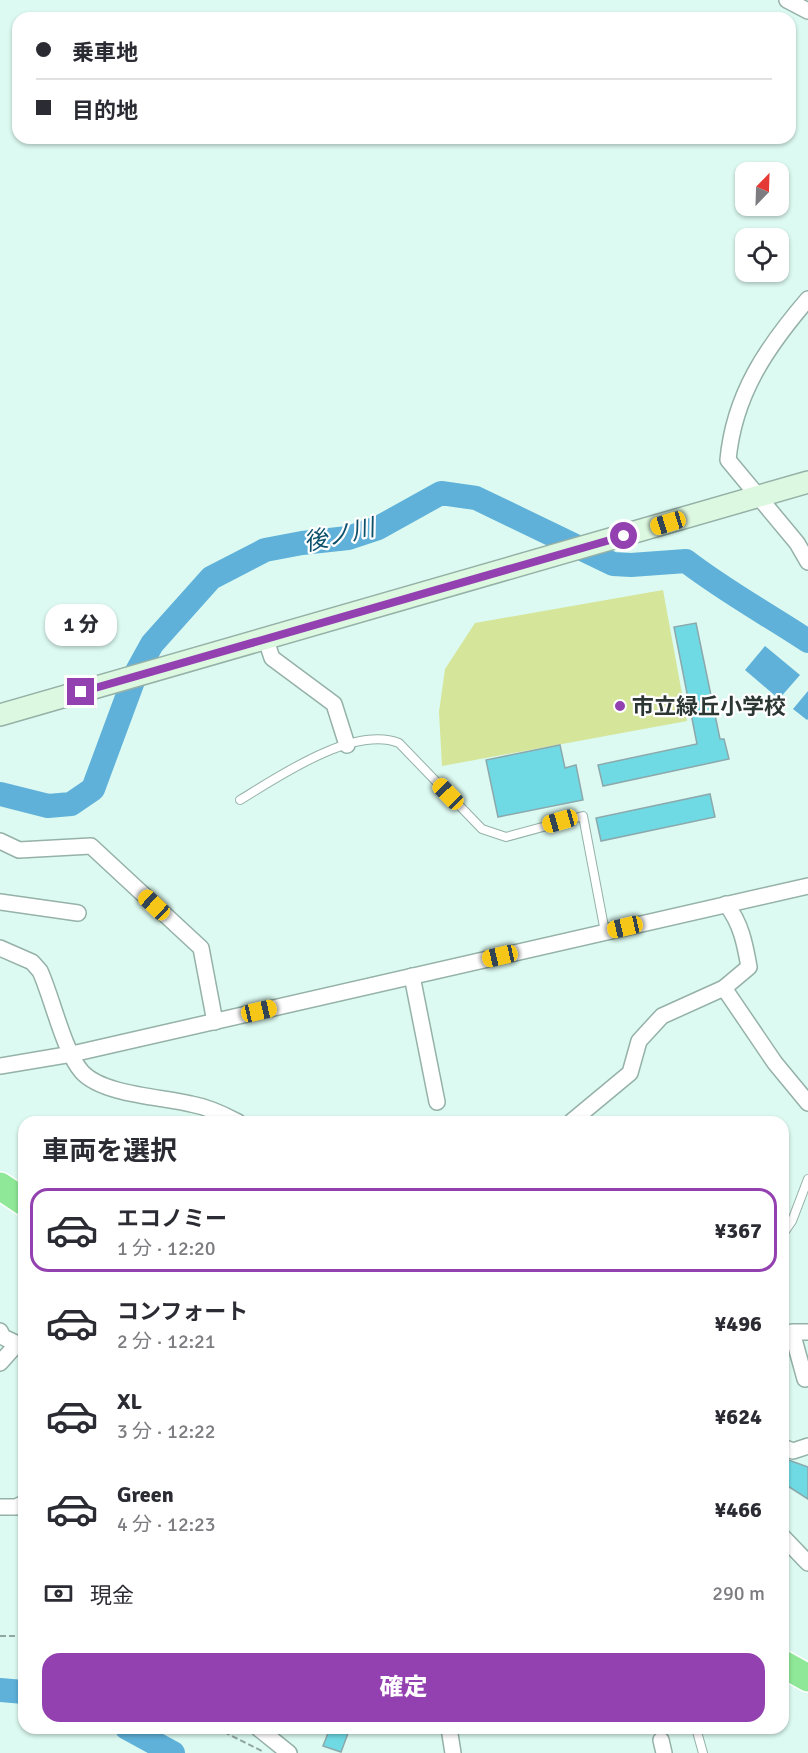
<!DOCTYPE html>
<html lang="ja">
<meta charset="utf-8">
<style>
body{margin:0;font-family:Signika,"Noto Sans JP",sans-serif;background:#f2f2f3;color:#2b2b33;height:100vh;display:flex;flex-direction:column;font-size:22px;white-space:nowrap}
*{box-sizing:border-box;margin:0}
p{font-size:20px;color:#7c7c81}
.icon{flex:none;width:33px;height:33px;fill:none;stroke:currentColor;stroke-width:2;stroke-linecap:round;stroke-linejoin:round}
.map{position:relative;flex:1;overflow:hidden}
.side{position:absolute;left:18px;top:1116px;width:771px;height:618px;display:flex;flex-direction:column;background:#fff;border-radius:18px;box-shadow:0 2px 4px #0004}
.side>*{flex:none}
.top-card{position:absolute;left:12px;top:12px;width:784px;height:132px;border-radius:18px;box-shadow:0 2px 4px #0004;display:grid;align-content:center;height:132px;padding:0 24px;background:#fff}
.needle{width:39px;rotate:23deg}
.tools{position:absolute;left:735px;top:162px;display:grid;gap:12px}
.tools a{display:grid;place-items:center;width:54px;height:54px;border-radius:12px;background:#fff;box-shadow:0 2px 4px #0004;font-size:30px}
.end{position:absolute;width:27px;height:27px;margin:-14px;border:8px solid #9341b0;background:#fff;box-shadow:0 0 0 3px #fff}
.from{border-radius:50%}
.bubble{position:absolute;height:42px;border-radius:18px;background:#fff;box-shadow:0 2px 4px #0004;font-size:20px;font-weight:800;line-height:42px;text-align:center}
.car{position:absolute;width:18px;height:36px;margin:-18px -9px;border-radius:8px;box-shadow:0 0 4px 2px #0007;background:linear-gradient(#f5c518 24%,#345 0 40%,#f5c518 0 76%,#345 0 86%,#f5c518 0)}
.top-card b{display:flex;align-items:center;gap:21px;height:57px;font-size:22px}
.top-card b+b{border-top:2px solid #e1e1e2}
.top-card i{width:15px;height:15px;background:#2b2b33}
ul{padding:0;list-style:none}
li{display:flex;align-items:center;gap:18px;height:84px;margin:0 12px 9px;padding:0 12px;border:3px solid transparent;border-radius:18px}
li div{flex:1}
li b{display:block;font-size:22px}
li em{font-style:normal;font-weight:800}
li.selected{border-color:#9341b0}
li>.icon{width:54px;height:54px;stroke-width:1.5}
h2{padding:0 24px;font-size:27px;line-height:72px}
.pay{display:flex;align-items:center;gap:15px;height:66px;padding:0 24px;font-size:22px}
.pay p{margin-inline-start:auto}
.primary-button{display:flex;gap:12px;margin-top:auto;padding:12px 24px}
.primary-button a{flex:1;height:69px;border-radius:18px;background:#9341b0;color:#fff;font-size:24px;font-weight:800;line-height:69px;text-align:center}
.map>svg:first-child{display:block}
</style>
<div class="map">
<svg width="808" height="1753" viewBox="0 0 808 1753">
<rect width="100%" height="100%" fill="#dcfaf1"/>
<path fill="#d5e59a" d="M663 590 687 721 442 766 439 712 445 669 475 623Z"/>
<g fill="#5fb1d9">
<path d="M765 646 800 675 779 699 745 670Z"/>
<path d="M808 691V719L807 720 793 709Z"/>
</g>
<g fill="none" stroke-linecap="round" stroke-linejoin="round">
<g stroke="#5fb1d9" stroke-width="24">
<path d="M0 794 48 806 71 804 93 789 136 673 152 644 211 578 265 550 302 543 348 538 378 528 441 493 476 498 613 564 631 565 686 561C725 591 767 614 808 641"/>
<path d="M0 1690 24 1692"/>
<path d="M127 1728 173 1753"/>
</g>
</g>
<g fill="#70dae4" stroke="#8ba9ac" stroke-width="1.5">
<path d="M696 623 720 739H724L729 759 603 786 598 765 697 744 674 627Z"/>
<path d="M560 745 565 768 576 765 583 800 498 817 486 760Z"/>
<path d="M710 794 715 817 601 841 596 818Z"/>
<path d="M783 1458 808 1467V1499L783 1483Z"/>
<path d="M330 1728H350L341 1752 323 1746Z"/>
</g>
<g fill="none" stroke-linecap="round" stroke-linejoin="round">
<defs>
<g id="lane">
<path d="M240 800C278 777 353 725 399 743L482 829 506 837 583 816 605 932"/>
<path d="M783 1234 792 1221 808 1179"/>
<path d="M23 1598H24"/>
<path d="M696 1728 703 1753"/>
</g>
<g id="street">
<path d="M787 0 808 11"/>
<path d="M808 299C766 348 734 395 728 460L797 543 808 562"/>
<path d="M266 640 272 658 334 704 347 745"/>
<path d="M0 841 19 850 91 846 201 948 215 1022"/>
<path d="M0 902 78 913"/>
<path d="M0 948 32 962 40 971C52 997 64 1052 82 1072 103 1095 163 1097 191 1104 208 1107 223 1114 238 1122"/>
<path d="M412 976 437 1102"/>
<path d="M724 988 775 1063 808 1103"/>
<path d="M0 1066 72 1054 808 886"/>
<path d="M571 1122 630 1073 639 1041 662 1016 724 988 749 967C745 944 741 923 726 904"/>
<path d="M0 1331 3 1337 24 1347"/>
<path d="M808 1332H792L805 1379 808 1378"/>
<path d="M0 1363 17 1344"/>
<path d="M783 1447 793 1451 808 1446"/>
<path d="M0 1507H16L24 1503"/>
<path d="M783 1537 808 1563"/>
<path d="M258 1728 289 1753"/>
<path d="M449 1728 453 1753"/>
<path d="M661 1740 664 1753"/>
</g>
<path id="secondary" d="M0 715 808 482"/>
<g id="highway">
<path d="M0 1186 24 1202"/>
<path d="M783 1664 808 1678"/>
</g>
</defs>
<use href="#lane" stroke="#95b1a8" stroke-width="10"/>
<use href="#street" stroke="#95b1a8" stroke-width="18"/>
<use href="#secondary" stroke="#95b1a8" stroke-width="24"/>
<use href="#highway" stroke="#fff" stroke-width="30"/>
<g stroke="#90a6a0" stroke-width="2" stroke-dasharray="6 3" stroke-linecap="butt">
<path d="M0 1636H24"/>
<path d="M216 1728 262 1751"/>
</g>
<use href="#lane" stroke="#fff" stroke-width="8"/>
<use href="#street" stroke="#fff" stroke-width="15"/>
<use href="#secondary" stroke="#ddf8e0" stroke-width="21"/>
<use href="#highway" stroke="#8ee897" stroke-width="27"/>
</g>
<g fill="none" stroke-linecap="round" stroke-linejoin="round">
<path stroke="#9341b0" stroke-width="8" d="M81 692 624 536"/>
</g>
<circle fill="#9341b0" stroke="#fff" stroke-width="2" cx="620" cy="706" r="6"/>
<g text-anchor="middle" stroke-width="4.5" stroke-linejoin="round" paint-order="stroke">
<g font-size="22" font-weight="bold" fill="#2c3734" stroke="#fff" text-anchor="start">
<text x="632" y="714">市立緑丘小学校</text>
</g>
<g font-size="24" font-style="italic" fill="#0c516c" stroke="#fff">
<text transform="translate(339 535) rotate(-13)" y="8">後ノ川</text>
</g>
</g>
</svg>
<div class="tools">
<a><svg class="needle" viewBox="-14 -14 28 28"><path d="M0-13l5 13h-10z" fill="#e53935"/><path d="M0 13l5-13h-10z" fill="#7c7c81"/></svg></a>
<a><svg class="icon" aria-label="locate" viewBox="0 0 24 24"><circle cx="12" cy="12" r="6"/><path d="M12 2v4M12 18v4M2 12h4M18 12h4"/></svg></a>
</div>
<i class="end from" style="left:624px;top:536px"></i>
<i class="end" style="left:81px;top:692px"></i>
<div class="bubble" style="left:45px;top:604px;width:72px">1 分</div>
<i class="car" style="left:668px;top:523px;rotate:253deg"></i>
<i class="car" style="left:448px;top:794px;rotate:316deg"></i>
<i class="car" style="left:560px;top:821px;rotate:254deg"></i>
<i class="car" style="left:154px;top:905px;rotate:313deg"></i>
<i class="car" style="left:625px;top:927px;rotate:257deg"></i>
<i class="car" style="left:500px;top:956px;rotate:257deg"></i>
<i class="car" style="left:259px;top:1011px;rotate:77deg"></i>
<div class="top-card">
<b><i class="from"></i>乗車地</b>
<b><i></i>目的地</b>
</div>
<section class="side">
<h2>車両を選択</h2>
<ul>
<li class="selected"><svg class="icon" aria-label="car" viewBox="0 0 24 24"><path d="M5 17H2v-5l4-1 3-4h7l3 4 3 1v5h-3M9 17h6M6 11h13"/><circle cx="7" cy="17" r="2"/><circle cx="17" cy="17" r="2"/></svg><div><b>エコノミー</b><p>1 分 · 12:20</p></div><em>¥367</em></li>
<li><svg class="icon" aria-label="car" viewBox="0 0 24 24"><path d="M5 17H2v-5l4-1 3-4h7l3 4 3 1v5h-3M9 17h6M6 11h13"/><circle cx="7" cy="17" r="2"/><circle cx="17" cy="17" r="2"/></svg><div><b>コンフォート</b><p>2 分 · 12:21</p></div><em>¥496</em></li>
<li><svg class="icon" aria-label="car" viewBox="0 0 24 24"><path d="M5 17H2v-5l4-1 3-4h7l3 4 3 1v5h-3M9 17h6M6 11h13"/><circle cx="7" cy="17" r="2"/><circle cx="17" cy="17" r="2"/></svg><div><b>XL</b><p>3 分 · 12:22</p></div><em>¥624</em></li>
<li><svg class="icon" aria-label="car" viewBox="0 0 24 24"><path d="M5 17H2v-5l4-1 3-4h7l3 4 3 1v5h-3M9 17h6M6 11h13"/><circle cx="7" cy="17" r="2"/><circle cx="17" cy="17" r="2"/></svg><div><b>Green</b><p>4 分 · 12:23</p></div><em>¥466</em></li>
</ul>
<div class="pay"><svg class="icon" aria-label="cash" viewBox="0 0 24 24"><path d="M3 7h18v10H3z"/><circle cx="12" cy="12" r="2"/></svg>現金<p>290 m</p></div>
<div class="primary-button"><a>確定</a></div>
</section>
</div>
